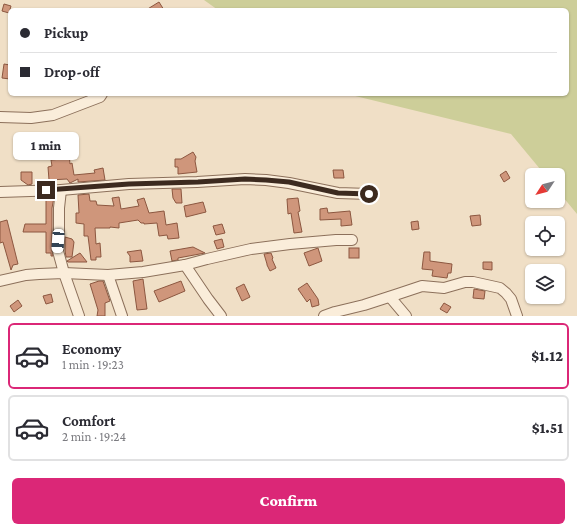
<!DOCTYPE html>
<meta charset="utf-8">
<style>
body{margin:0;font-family:"Crimson Pro",serif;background:#f7f7f7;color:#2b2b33;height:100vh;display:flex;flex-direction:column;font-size:15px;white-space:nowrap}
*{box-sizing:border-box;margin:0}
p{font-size:13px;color:#7c7c81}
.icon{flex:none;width:22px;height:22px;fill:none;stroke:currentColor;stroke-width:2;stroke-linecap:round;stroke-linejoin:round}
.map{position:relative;height:316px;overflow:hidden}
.panel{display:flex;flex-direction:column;background:#fff;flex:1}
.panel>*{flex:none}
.guide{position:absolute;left:8px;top:8px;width:561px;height:88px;border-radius:6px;box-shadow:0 1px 3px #0004;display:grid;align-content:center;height:88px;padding:0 12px;background:#fff}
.needle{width:26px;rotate:234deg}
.buttons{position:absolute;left:525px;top:168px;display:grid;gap:8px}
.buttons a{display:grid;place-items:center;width:40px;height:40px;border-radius:6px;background:#fff;box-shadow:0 1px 3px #0004;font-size:20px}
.end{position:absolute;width:18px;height:18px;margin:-9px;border:5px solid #3c2a1f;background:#fff;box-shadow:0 0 0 2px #fff}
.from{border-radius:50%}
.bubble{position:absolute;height:28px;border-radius:6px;background:#fff;box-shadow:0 1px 3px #0004;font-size:13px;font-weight:800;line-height:28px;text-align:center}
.car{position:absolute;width:12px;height:24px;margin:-12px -6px;border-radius:5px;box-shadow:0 0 3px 1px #0007;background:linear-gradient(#fff 24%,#345 0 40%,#fff 0 76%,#345 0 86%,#fff 0)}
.guide b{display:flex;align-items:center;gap:14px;height:38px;font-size:15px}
.guide b+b{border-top:1px solid #e1e1e2}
.guide i{width:10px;height:10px;background:#2b2b33}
ul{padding:7px 0 0;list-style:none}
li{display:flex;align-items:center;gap:12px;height:66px;margin:0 8px 6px;padding:0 4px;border:2px solid #e1e1e2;border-radius:6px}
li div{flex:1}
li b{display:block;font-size:15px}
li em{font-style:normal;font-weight:800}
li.active{border-color:#db2777}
li>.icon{width:36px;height:36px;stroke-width:1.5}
.primary-button{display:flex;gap:8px;margin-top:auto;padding:8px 12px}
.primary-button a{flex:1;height:46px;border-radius:6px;background:#db2777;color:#fff;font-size:16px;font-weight:800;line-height:46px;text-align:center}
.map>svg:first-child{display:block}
</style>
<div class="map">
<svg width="577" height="316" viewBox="0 0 577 316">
<rect width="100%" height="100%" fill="#f0dfc6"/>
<path fill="#cdce99" d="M204 0H577V214L558 191V175H545L511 134 347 94H567V10H218Z"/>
<g fill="#cf967b" stroke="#8c5740">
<path d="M159 2 164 10H146Z"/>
<path d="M4 4 11 6 9 13 2 11Z"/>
<path d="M4 64 10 65V79L2 78Z"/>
<path d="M193 152 196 157 195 161 197 172 178 174V167H175V159H181Z"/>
<path d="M62 153H69L70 164 72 163 74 175 95 173 94 170 103 168 105 180 78 182V179L70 183 67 179 49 180 48 167 52 166 51 160 62 159Z"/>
<path d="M333 170H343L344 178H334Z"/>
<path d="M506 171 510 178 504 182 500 175Z"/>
<path d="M21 172H32V184L28 185 21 180Z"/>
<path d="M172 189H181L182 203H176L173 198Z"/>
<path d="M89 194 90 201H96L97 205 114 206 112 198 119 197 121 209 139 206 137 200 144 198 149 213 164 211 166 225 177 223 179 238 168 239 167 235 159 236 157 223 144 224V223H141L138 220 119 223V228L110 227V228H95L96 244 100 243 101 257H96V260H91L88 236H84V224L76 223V213H79L78 195Z"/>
<path d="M46 197H54L52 208V251L53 256H51V253H46V232H23L25 224H46Z"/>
<path d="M298 198 300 211 298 212 302 232 294 233 291 213 288 214 287 199Z"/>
<path d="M203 202 206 212 186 217 184 206Z"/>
<path d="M327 208 328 213 350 211 352 225 341 226V219L320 220V209Z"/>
<path d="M480 215 481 225 472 226 470 216Z"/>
<path d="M7 220 18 264 13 265 11 270 3 242 0 243V222Z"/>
<path d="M418 221 419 229 412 230 411 222Z"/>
<path d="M222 224 225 233 216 235 213 226Z"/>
<path d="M65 237 72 239 74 242 72 257H66L65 250Z"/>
<path d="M222 239 224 247 217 249 214 241Z"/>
<path d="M193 247 205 253 178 258V260L172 261 170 251Z"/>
<path d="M318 248 322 261 309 266 304 253Z"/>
<rect x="349" y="248" width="10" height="10"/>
<path d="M141 250 143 261 130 262V256L127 252Z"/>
<path d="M424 252H430V261L452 264 451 273H448L447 278 432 276 433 270 422 269Z"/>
<path d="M80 253 87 262H68L67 261Z"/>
<path d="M271 253 273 258 272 259 276 268 270 271 267 265V264L264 254Z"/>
<path d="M483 262H492V270L483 269Z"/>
<path d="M143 279 147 309 137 310 133 281Z"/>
<path d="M99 281H103L110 301 105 303V316H97L98 310 90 284Z"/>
<path d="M181 281 185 291 159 302 154 291Z"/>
<path d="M307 283 318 299 319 305 312 307 310 299 307 302 298 289Z"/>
<path d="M244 284 250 297 242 301 236 288Z"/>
<path d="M474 289 485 291 484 299 473 298Z"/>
<path d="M51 294 53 302 46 304 43 296Z"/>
<path d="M18 300 22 306 14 312 10 306Z"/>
<path d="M444 303 451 307 447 313 440 309Z"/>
</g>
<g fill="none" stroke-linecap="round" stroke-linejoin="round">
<defs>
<g id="minor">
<path d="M0 117 31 118 53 115 100 97 102 94"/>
<path d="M61 190 59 208V230L58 251 64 273 79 316"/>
<path d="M0 192 61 190 129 184 197 182 245 179 266 180 289 183 338 193 369 194"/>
<path d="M185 265 208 299 221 316"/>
<path d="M108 275 122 316"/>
<path d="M0 281 26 275 39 274 64 273 108 275 143 272 185 265 207 259 251 249 290 244 336 240H352"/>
<path d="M390 297 406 316"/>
<path d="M324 316 335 312 364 305 398 294 422 286 444 288 465 282H473L500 288 506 293 511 299 517 316"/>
</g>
</defs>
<use href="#minor" stroke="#8c705b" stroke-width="12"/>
<use href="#minor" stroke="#faedda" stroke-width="10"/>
</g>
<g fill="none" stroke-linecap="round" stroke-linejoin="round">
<path stroke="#3c2a1f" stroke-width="5" d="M46 190 129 184 198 182 245 179 266 180 289 182 338 193 369 194"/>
</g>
</svg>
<div class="buttons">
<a><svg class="needle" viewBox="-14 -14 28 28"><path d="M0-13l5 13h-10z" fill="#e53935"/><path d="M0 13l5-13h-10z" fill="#7c7c81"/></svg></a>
<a><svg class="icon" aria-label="locate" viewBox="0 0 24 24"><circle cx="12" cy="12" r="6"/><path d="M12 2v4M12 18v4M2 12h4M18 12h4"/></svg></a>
<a><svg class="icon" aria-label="layers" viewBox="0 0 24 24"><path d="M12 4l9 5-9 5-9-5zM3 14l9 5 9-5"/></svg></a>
</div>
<i class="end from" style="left:369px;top:194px"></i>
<i class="end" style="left:46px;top:190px"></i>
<div class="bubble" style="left:13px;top:132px;width:66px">1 min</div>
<i class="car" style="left:58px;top:241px;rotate:184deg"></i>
<div class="guide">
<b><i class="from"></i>Pickup</b>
<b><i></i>Drop-off</b>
</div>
</div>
<section class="panel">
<ul>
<li class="active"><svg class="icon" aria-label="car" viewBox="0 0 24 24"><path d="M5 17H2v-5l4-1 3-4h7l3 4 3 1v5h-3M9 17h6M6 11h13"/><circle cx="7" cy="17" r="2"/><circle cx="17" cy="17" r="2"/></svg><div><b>Economy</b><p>1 min · 19:23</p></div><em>$1.12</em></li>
<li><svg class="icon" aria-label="car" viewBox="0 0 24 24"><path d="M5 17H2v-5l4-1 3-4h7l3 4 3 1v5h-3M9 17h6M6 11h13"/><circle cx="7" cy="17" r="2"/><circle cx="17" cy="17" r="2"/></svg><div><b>Comfort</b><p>2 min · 19:24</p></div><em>$1.51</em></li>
</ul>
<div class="primary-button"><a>Confirm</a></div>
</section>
